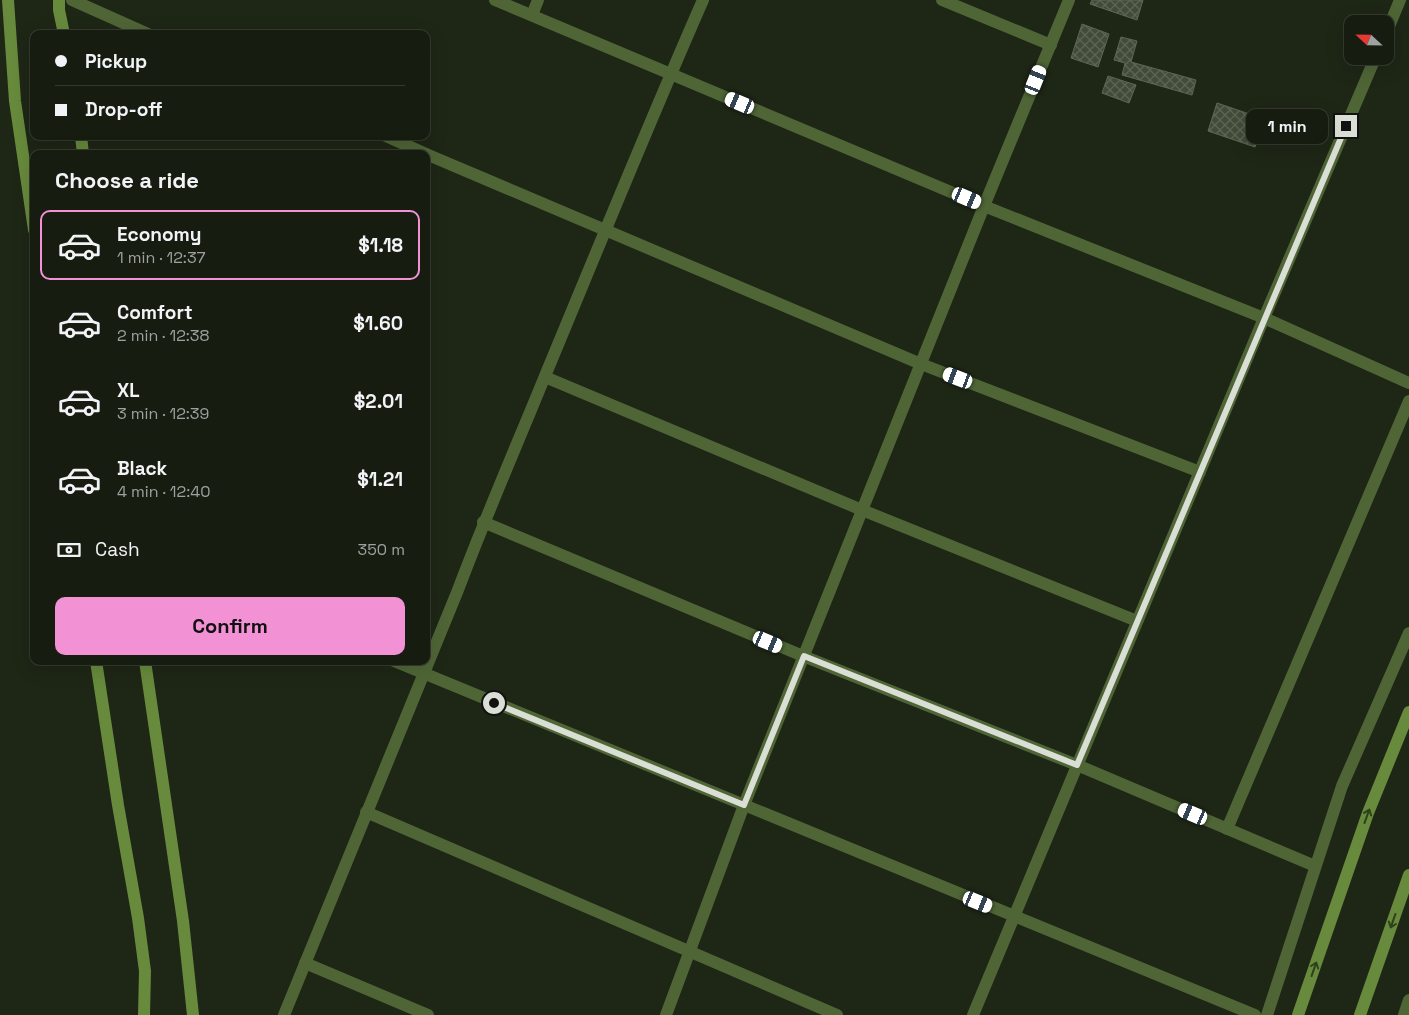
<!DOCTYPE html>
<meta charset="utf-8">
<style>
body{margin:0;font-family:"Space Grotesk",sans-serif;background:#1f2519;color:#f1f3f6;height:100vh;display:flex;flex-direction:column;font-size:19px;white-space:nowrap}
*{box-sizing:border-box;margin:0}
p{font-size:16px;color:#9ea19f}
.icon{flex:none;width:28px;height:28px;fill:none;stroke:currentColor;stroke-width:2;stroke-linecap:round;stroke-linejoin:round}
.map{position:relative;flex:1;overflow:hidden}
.drawer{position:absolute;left:30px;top:150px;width:400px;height:515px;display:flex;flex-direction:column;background:#161c10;border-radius:10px;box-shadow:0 5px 20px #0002,0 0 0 1px #353a30}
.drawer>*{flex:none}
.hud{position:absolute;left:30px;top:30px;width:400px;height:110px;border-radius:10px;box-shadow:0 5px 20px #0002,0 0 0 1px #353a30;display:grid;align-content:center;height:110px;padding:0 25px;background:#161c10}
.needle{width:32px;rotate:292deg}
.tools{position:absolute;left:1344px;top:15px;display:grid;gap:10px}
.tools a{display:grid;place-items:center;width:50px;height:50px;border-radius:10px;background:#161c10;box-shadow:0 5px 20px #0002,0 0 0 1px #353a30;font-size:25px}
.end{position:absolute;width:22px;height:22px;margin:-11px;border:6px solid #d9dfd4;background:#111;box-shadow:0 0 0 2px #111}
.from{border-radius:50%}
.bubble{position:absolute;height:35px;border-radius:10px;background:#161c10;box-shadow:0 5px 20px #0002,0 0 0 1px #353a30;font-size:16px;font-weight:700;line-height:35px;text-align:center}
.car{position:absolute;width:15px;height:30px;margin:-15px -8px;border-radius:6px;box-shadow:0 0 4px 1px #0007;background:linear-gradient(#fff 24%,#345 0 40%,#fff 0 76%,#345 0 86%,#fff 0)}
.hud b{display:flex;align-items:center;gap:18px;height:48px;font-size:19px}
.hud b+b{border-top:1px solid #353a30}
.hud i{width:12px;height:12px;background:#f1f3f6}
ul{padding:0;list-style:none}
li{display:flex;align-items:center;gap:15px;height:70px;margin:0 10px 8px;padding:0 15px;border:2px solid transparent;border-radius:10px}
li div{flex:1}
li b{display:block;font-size:19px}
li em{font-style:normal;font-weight:700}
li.active{border-color:#f391d5}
li>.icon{width:45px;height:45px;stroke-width:1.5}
h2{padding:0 25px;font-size:22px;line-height:60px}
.pay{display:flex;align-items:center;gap:12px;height:55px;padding:0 25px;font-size:19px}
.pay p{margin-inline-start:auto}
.action{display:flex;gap:10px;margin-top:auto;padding:10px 25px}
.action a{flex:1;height:58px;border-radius:10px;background:#f391d5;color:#111;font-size:20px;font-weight:700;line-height:58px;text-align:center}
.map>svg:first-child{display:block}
</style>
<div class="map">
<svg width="1409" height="1015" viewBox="0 0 1409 1015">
<defs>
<pattern id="building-cross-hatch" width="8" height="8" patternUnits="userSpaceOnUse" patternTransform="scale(1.25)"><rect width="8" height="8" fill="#424b39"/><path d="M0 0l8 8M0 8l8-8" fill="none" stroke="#5d6455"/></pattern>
</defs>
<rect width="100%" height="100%" fill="#1e2616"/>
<g fill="url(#building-cross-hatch)" stroke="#5e6754">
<path d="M1092 0H1143L1137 20 1090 4Z"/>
<path d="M1082 24 1109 34 1098 67 1071 58Z"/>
<path d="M1121 37 1137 41 1131 62 1196 80 1192 95 1122 75 1125 63 1114 60Z"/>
<path d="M1108 76 1136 85 1129 103 1102 93Z"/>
<path d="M1217 103 1264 119 1255 147 1208 131Z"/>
</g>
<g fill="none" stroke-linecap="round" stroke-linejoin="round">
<g stroke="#4f6536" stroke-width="12">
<path d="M72 0 148 34"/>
<path d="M495 0 984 206 1264 318 1409 383"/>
<path d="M942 0 1051 45"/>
<path d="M532 15 538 0"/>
<path d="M1385 36 1400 0"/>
<path d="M386 136 426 154"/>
<path d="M426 154 921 364 1200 472"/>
<path d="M545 377 862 510 1137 621"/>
<path d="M483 522 803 656 1077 765 1315 866"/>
<path d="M394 661 1255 1015"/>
<path d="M366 812 837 1015"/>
<path d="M1227 829 1409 401"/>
<path d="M305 963 428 1015"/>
<path d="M284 1015 458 590C485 518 516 447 545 376 597 251 648 125 703 0"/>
<path d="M666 1015 744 805 984 206 1069 0"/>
<path d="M973 1015 1264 318 1376 56"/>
<path d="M1267 1015 1342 786 1409 633"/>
<path d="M1404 1015 1409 1000"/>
</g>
<g stroke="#678a3c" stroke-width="12">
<path d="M8 0 15 101 34 230"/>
<path d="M59 0V10L64 34"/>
<path d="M81 136 83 154"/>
<path d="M96 661 118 805 138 918 145 971 144 1015"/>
<path d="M145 661 183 921 193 1015"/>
<path d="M1298 1015 1368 813 1409 712"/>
<path d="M1360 1015 1409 875"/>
</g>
</g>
<defs><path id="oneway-shaft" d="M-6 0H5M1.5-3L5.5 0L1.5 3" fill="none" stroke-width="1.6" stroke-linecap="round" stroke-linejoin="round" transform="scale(1.25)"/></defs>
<g stroke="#2f401c">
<use href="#oneway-shaft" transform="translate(1367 816) rotate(-70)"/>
<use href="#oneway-shaft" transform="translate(1393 921) rotate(109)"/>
<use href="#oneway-shaft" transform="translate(1314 969) rotate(-71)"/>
</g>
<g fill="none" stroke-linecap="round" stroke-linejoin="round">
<path stroke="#d9dfd4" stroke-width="6" d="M494 703 744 805 804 656 1077 765 1346 126"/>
</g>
</svg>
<div class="tools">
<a><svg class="needle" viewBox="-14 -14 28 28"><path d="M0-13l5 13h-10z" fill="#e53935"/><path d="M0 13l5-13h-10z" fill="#9ea19f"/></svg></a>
</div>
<i class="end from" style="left:494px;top:703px"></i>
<i class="end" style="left:1346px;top:126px"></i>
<div class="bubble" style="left:1246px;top:109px;width:82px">1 min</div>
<i class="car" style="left:1036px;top:80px;rotate:22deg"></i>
<i class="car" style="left:740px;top:103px;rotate:293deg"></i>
<i class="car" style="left:967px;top:198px;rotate:113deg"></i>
<i class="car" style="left:958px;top:378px;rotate:291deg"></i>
<i class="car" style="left:768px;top:642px;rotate:113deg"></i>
<i class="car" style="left:1193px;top:814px;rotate:293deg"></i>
<i class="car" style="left:978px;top:902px;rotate:112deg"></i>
<div class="hud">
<b><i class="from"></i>Pickup</b>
<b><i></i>Drop-off</b>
</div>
<section class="drawer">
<h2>Choose a ride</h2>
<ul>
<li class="active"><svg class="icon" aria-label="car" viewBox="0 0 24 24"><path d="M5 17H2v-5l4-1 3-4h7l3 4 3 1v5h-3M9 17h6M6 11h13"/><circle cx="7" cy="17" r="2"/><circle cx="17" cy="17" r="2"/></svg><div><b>Economy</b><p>1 min · 12:37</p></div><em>$1.18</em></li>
<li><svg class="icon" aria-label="car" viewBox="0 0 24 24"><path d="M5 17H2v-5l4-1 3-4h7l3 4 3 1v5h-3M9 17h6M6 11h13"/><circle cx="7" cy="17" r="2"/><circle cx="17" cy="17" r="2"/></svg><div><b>Comfort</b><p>2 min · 12:38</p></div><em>$1.60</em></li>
<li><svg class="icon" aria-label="car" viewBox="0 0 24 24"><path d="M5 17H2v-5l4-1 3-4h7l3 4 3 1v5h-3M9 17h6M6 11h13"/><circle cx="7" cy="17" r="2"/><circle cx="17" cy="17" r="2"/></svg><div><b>XL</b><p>3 min · 12:39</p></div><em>$2.01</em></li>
<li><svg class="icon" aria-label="car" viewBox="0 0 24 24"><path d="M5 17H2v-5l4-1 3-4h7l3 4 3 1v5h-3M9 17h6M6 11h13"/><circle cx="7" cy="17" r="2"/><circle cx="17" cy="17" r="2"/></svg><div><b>Black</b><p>4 min · 12:40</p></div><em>$1.21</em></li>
</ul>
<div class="pay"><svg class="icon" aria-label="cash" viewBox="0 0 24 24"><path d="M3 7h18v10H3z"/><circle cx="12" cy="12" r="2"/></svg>Cash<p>350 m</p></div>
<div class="action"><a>Confirm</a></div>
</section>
</div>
